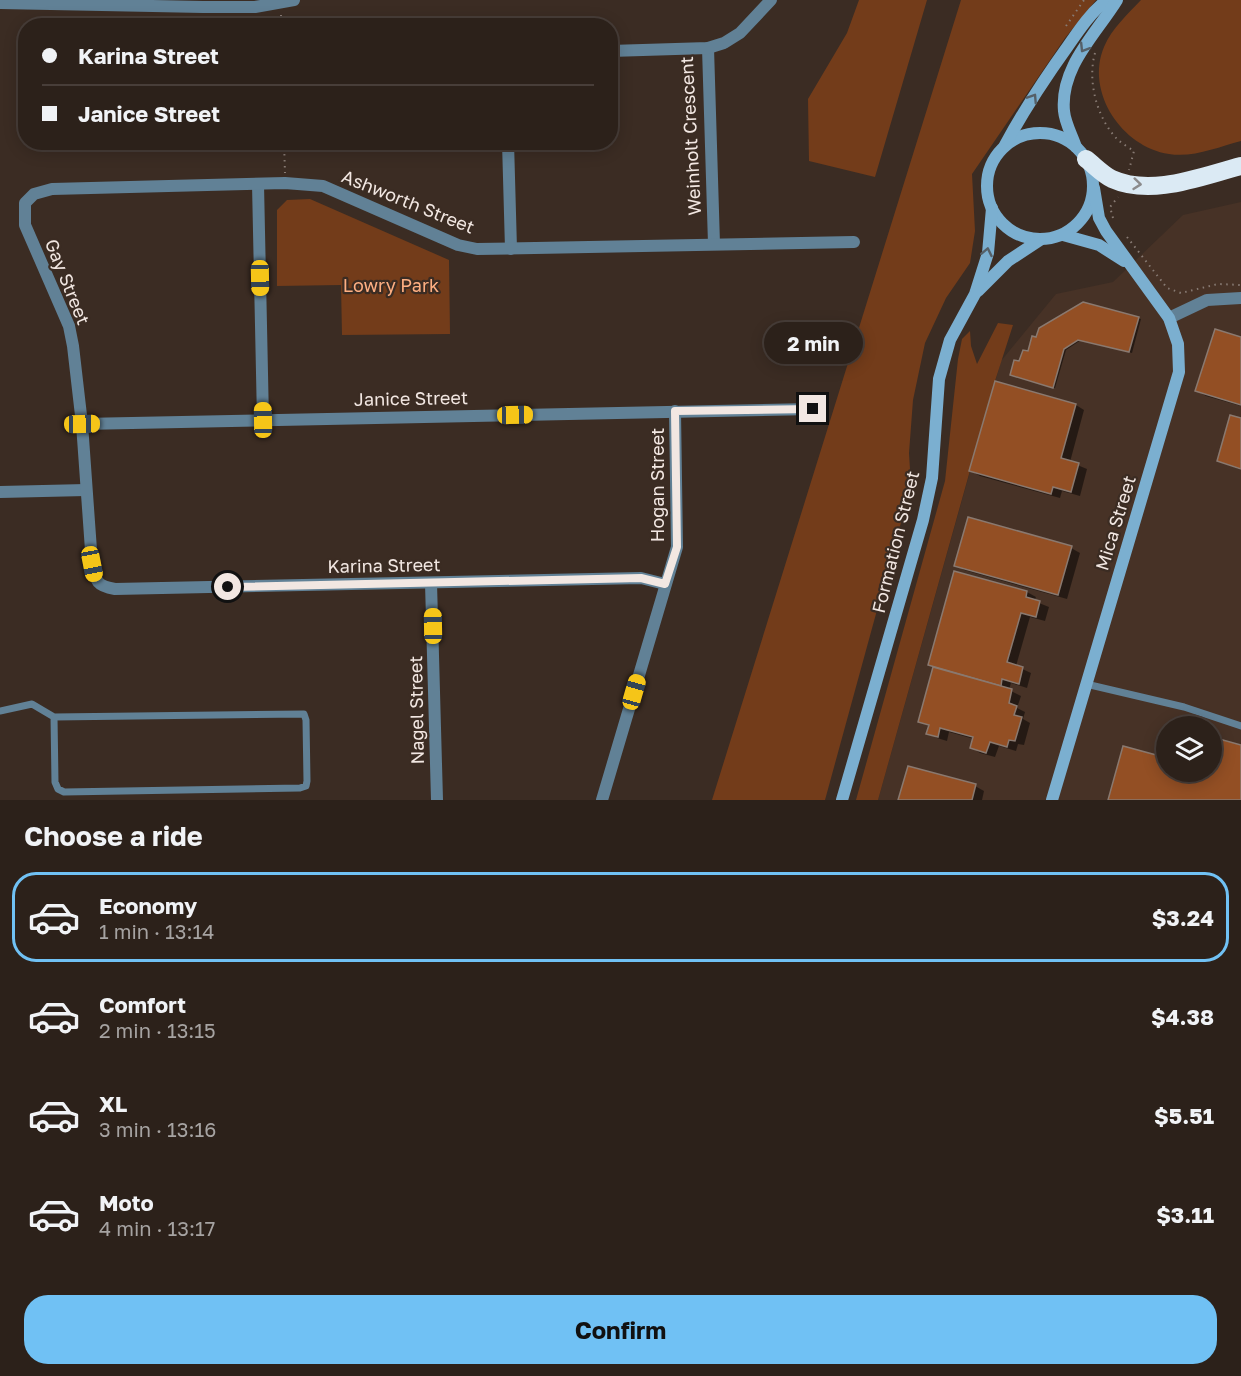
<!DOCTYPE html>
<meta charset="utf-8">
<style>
body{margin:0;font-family:"Golos Text",sans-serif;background:#382e27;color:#f1f3f6;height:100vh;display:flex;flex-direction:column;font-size:22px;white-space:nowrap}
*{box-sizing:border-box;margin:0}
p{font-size:20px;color:#a6a3a2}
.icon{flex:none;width:33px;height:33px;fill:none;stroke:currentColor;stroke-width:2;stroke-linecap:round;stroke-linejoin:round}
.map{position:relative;height:800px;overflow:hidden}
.drawer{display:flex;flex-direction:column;background:#2c211a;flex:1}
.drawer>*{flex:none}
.hud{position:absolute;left:18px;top:18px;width:600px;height:132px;border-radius:24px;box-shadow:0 3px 15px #0003,0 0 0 2px #483e39;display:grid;align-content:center;height:132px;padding:0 24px;background:#2c211a}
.controls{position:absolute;left:1156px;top:716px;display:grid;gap:12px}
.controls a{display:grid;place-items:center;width:66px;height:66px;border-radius:50%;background:#2c211a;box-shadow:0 3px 15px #0003,0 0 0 2px #483e39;font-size:30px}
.end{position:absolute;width:27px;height:27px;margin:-14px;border:8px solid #f2e7e2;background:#111;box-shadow:0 0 0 3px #111}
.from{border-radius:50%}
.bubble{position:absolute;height:42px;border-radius:21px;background:#2c211a;box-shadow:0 3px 15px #0003,0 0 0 2px #483e39;font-size:20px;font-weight:700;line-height:42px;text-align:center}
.car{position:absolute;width:18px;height:36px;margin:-18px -9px;border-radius:8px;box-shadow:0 0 4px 2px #0007;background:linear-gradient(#f5c518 24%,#345 0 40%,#f5c518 0 76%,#345 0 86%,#f5c518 0)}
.hud b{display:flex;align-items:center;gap:21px;height:57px;font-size:22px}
.hud b+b{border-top:2px solid #483e39}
.hud i{width:15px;height:15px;background:#f1f3f6}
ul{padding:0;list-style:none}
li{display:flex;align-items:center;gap:18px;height:90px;margin:0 12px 9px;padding:0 12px;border:3px solid transparent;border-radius:24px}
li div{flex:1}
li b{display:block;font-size:22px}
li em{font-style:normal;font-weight:700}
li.on{border-color:#70c1f4}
li>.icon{width:54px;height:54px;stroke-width:1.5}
h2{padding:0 24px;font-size:27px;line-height:72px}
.primary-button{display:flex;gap:12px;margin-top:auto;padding:12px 24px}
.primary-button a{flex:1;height:69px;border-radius:24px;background:#70c1f4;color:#111;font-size:24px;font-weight:700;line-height:69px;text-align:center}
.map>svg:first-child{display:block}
</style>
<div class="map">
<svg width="1241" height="800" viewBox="0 0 1241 800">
<rect width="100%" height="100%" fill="#3b2c23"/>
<path fill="#473226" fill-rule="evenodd" d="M1241 202V800H878L1001 361 1056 294 1113 282 1183 215ZM1167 726H1212V771H1167Z"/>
<g fill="#733c1a">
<path d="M859 0H927L875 177 809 161 808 99 847 33Z"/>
<path d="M961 0H1096L1065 38 972 174 975 231 970 263 946 298 925 343 913 400 909 453 911 486 825 800H712Z"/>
<path d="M1141 0H1241V141C1218 147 1193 158 1169 154 1122 147 1085 92 1104 47 1112 28 1128 14 1141 0Z"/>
<path d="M310 199 449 260 450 334 342 335 341 285 277 286V210L287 200Z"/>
<path d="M998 323 1013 325 995 381 878 800H856L945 481 958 359 962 339 970 331 971 346 977 364Z"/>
</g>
<g fill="#0007">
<path d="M1138 318 1141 319 1132 353 1081 340 1066 350 1055 388 1014 376 1020 363 1029 353Z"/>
<path d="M1241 338V406L1206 396 1197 391Z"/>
<path d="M996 383 1076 405 1084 410 1070 462 1087 469 1080 496 1062 491 1060 498 980 476 971 471Z"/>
<path d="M1241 420V470L1218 461Z"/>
<path d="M1071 548 1080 553 1067 599 964 570 956 565Z"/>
<path d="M955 572 1027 592 1036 597 1034 601 1049 607 1045 621 1030 617 1016 666 1031 673 1027 688 1011 683 1009 690 1021 696 1017 708 1025 712 1023 719 1030 723 1024 745 1018 744 1016 751 999 746 995 757 980 753 972 748 974 739 949 732 947 741 937 738 928 733 930 726 920 721 935 667 929 664Z"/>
<path d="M975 786 984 791 982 800H900Z"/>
</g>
<g fill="#934f24" stroke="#8a796f" stroke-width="1.5">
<path d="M1083 302 1139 317 1129 352 1078 340 1064 349 1053 388 1010 375 1014 360 1019 361 1023 350 1028 351 1032 336 1036 337 1039 328Z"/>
<path d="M1215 329 1241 337V405L1195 391Z"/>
<path d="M995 381 1076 404 1061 458 1079 463 1071 492 1053 487 1051 494 969 471Z"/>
<path d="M1230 415 1241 418V469L1217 461Z"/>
<path d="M968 517 1072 546 1058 595 954 566Z"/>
<path d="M954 571 1027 591 1026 597 1040 601 1036 617 1021 613 1007 662 1023 667 1019 684 1002 679 1001 686 928 665Z"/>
<path d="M933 667 1012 689 1009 703 1017 706 1014 715 1022 717 1015 741 1009 740 1007 747 990 742 986 753 970 748 973 737 940 728 938 737 926 734 929 725 918 722Z"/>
<path d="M1167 732V771H1212V737L1241 745V800H1108L1123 746 1160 756Z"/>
<path d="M908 766 976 784 972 800H898Z"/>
</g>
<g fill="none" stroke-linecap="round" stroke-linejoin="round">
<g stroke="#887b74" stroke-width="2" stroke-dasharray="1.5 4.5" stroke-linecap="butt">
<path d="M281 15V26"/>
<path d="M1066 26 1084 0"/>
<path d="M1095 53C1087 81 1097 119 1118 140 1123 144 1129 148 1134 151L1129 170"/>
<path d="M284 142 285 173"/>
<path d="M1113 218 1110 207 1118 197"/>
<path d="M1127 237 1167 288 1181 293 1218 284 1241 285"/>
</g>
<g stroke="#618196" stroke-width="7">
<path d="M1086 684 1184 707 1241 726"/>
<path d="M0 711 32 704 54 717 304 714 306 720 307 781 306 786 300 788 64 792 58 789 55 782 54 717"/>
</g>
<g stroke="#618196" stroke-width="12">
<path d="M0 3 203 7H255L294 0"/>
<path d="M708 48 714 244"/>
<path d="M610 51 708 48 724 43 740 33 771 0"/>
<path d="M508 142 511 249"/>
<path d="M258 184 263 420"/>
<path d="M1169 318 1207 300 1241 298"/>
<path d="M82 424 813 409"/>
<path d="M0 492 86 490"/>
<path d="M431 583 437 800"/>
<path d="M665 584 641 578 115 589C97 586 96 582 92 564L82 424 73 346 69 326 25 225V203L34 194 52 189 285 183 323 186 458 245 477 249 854 242"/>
<path d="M602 800 677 547 675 411"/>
</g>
<g stroke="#7bafd0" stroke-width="12">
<circle cx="1040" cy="186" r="53"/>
<path d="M1005 145C1024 110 1045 78 1068 46 1079 30 1091 12 1107 0"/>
<path d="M1076 147C1072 135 1065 123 1064 111 1060 67 1096 34 1117 0"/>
<path d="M1063 235 1099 245 1124 261"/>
<path d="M978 291 1008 261 1040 240"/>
<path d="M842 800 923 520 932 478 939 379 950 340 975 294 988 253 992 208"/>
<path d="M1052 800 1179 372 1178 344 1169 318 1106 231 1099 218 1094 188"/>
</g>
<path stroke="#dbeaf4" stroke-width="18" d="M1086 159C1094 165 1102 174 1112 179 1152 197 1202 176 1241 166"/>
</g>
<defs><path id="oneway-chevron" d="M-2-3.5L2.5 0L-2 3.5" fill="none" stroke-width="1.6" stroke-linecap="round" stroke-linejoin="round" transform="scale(1.5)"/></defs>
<g stroke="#556068">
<use href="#oneway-chevron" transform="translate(1084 48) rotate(122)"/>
<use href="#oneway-chevron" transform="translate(1033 98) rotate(-57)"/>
<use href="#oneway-chevron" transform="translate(987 252) rotate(-78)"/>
</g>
<use stroke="#8b8b8c" href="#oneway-chevron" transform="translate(1137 184) rotate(6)"/>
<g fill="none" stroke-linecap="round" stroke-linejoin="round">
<path stroke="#f2e7e2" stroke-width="8" d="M228 587 641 578 665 584 677 547 675 411 813 409"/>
</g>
<g text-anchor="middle" stroke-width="4.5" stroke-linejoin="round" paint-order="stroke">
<g font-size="18" fill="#f2e7e2" stroke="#3b2c23">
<text transform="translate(691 136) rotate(-93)" y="6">Weinholt Crescent</text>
<text transform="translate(408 202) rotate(22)" y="6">Ashworth Street</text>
<text transform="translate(67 282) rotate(68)" y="6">Gay Street</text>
<text transform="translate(411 399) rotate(-1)" y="6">Janice Street</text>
<text transform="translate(658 485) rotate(-90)" y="6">Hogan Street</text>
<text transform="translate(1116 523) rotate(-73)" y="6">Mica Street</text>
<text transform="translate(896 542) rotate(-76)" y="6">Formation Street</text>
<text transform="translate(384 566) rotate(-1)" y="6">Karina Street</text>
<text transform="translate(417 710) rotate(-91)" y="6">Nagel Street</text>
</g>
<g font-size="18" fill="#feaf82" stroke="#3b2c23">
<text x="391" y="292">Lowry Park</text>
</g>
</g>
</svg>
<div class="controls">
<a><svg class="icon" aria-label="layers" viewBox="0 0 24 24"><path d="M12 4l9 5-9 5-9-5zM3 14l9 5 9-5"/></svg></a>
</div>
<i class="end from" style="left:228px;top:587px"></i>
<i class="end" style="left:813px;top:409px"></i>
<div class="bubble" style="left:764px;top:322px;width:99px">2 min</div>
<i class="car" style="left:260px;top:278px;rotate:179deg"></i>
<i class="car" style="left:515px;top:415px;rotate:89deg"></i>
<i class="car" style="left:263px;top:420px;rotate:359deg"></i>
<i class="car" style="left:82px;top:424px;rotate:89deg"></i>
<i class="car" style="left:92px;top:564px;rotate:169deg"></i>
<i class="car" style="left:433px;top:626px;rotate:359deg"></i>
<i class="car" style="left:634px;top:692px;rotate:16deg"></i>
<div class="hud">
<b><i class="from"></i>Karina Street</b>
<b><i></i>Janice Street</b>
</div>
</div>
<section class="drawer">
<h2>Choose a ride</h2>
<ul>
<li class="on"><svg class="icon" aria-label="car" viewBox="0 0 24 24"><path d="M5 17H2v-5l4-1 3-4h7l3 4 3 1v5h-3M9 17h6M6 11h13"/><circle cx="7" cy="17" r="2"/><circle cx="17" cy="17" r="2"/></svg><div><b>Economy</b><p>1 min · 13:14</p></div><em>$3.24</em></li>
<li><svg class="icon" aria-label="car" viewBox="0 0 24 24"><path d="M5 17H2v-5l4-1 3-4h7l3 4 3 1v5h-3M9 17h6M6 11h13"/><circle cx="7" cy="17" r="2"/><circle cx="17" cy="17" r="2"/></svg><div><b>Comfort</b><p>2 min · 13:15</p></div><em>$4.38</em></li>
<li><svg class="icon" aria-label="car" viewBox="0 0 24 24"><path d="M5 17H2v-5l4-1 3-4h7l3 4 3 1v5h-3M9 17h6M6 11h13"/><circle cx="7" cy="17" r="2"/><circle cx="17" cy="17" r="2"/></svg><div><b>XL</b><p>3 min · 13:16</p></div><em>$5.51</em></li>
<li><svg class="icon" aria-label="car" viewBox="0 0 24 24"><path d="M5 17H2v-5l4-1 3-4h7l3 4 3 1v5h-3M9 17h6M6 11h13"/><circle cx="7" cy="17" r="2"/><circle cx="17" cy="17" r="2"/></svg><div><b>Moto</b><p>4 min · 13:17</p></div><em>$3.11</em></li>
</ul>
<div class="primary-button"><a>Confirm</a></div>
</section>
